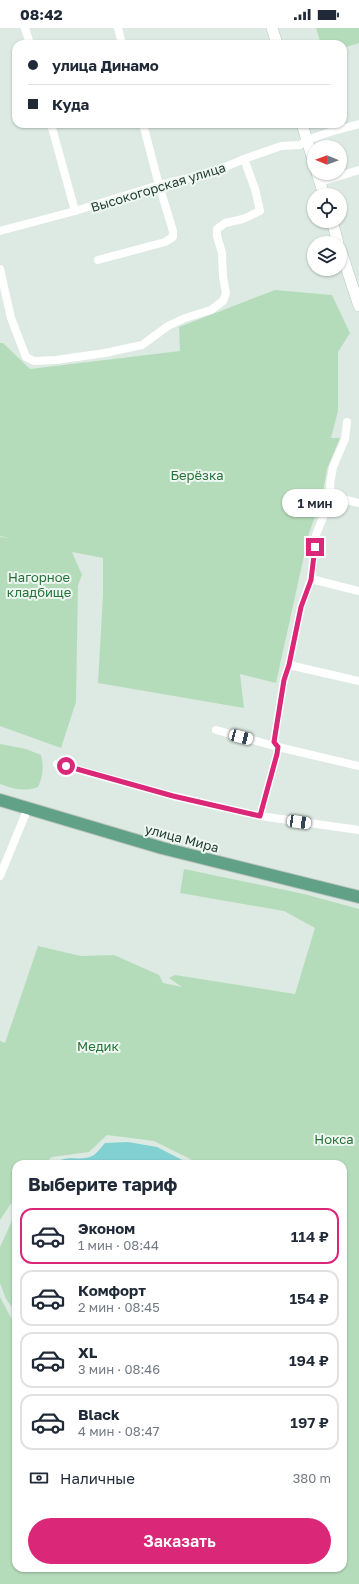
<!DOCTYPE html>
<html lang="ru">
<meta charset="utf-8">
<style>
body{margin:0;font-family:"Golos Text",sans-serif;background:#f2f2f3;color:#1f2937;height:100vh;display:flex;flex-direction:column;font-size:15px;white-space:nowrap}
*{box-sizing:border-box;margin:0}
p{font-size:13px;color:#747a83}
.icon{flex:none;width:22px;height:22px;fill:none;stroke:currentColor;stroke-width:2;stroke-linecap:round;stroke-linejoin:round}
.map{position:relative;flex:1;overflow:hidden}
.details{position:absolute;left:12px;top:1132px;width:335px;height:412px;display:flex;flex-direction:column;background:#fff;border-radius:12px;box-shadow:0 1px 3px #0004}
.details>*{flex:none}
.top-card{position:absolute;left:12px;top:12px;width:335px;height:88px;border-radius:12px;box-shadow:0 1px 3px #0004;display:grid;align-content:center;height:88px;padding:0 16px;background:#fff}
.needle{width:26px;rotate:271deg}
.tools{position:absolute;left:307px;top:112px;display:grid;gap:8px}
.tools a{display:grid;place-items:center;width:40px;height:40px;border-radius:50%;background:#fff;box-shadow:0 1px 3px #0004;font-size:20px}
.end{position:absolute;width:18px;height:18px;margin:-9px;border:5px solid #db2777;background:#fff;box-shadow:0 0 0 2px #fff}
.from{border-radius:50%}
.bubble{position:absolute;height:28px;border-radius:14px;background:#fff;box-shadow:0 1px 3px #0004;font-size:13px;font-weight:600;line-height:28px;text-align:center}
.car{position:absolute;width:12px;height:24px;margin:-12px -6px;border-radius:5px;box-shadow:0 0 3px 1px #0007;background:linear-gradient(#fff 24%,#345 0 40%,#fff 0 76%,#345 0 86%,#fff 0)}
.top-card b{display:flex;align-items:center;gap:14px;height:38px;font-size:15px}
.top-card b+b{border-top:1px solid #e0e1e3}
.top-card i{width:10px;height:10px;background:#1f2937}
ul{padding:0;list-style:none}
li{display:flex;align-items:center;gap:12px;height:56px;margin:0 8px 6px;padding:0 8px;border:2px solid #e0e1e3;border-radius:12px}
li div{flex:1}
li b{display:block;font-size:15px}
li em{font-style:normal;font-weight:600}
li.active{border-color:#db2777}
li>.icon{width:36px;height:36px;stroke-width:1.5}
h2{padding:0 16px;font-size:18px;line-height:48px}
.pay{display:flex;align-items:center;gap:10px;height:44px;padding:0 16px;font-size:15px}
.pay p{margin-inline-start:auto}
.primary-button{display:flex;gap:8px;margin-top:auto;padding:8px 16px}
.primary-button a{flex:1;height:46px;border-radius:24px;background:#db2777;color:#fff;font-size:16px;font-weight:600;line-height:46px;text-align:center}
.status{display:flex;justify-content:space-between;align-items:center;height:28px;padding:0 20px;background:#fff;direction:ltr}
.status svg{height:11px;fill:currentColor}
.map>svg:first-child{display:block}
</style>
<div class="status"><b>08:42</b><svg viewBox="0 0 49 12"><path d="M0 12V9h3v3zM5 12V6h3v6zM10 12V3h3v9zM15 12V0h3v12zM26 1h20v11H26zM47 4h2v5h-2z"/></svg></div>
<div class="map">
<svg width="359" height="1556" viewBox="0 0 359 1556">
<rect width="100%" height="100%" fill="#ddeae3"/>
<g fill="#b5dcba">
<path d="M316 0H359V15L343 20V16H321Z"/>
<path d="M275 262 332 267 350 305 338 324V383L331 410H340L327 441 322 470 309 505 276 655 240 646 244 680 98 655 103 567V530L72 524 82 547 78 557 76 674 61 720 0 698V509L9 510 0 508V315H3L30 341 180 323 179 299Z"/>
<path d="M0 716 26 721 41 727C44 739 43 748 38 759 25 764 13 761 0 756Z"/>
<path d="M184 841 304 866 359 881V1556H0V1269L16 1299V1540H343V1136H200L154 1113 107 1107 89 1124 52 1129 43 1136H16V1168L0 1192V1013L5 1015 38 918 81 928 114 927 159 947 163 955 182 959 169 950 175 947 295 966 315 900 284 883 180 865Z"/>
<path d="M16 1184V1285L6 1271 0 1255V1219Z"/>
</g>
<path fill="#82d1d2" d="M128 1114 157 1119 190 1136H131L130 1135C104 1134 80 1136 55 1136 66 1125 82 1135 94 1127 98 1124 102 1118 105 1115Z"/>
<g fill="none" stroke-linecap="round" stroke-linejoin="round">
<defs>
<g id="secondary">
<path d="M272 0 277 16"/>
<path d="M302 96 314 135"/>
<path d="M317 145 324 167"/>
<path d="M332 193 338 215"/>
<path d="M340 220 359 278"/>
</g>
<path id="primary" d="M0 772 162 820 359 869"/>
</defs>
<use href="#secondary" stroke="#b0cabd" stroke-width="12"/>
<use href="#primary" stroke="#bcc4c1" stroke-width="14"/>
<g stroke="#fff" stroke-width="8">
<path d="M25 0 30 16"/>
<path d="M118 0 122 16"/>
<path d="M51 96 75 183"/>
<path d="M320 154 359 142"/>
<path d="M0 203 75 183 159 157 211 145 244 131 281 118 300 117 307 112 330 104 359 96"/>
<path d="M98 232 165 214 173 209V203L159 157 143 96"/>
<path d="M0 241 11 290 26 329 34 333 56 332 105 325 142 317 168 298 185 290 211 282 223 273 226 265 223 249 222 225 217 208V201L225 195 243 191 260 183 255 161 244 131"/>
<path d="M331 468 359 475"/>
<path d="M311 551 359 563"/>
<path d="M289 637 359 653"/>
<path d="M216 702 278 719 359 738"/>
<path d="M57 736 173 768 260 788 359 802"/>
<path d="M260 788 277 726 278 719 274 714 284 652 289 637 301 579 311 551 316 507 331 468 330 456 333 439 345 411 347 394"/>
<path d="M0 848 28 780"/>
</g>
<use href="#secondary" stroke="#fff" stroke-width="11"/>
<use href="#primary" stroke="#60a187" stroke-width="12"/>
</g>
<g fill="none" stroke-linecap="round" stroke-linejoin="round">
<path stroke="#db2777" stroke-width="5" d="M66 738 173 768 260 788 277 726 278 719 274 714 284 652 289 637 301 579 311 552 315 519"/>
</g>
<g text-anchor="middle" stroke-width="4" stroke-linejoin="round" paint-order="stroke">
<g font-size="13" fill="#1f3a2f" stroke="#eef7f1">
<text transform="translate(158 159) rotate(-17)" y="5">Высокогорская улица</text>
<text transform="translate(182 810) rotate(15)" y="5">улица Мира</text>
</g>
<g font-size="13" fill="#28723a" stroke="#eef7f1">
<text x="197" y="452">Берёзка</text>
<text x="39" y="554">Нагорное<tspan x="39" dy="15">кладбище</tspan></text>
<text x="98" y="1023">Медик</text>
<text x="334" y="1116">Нокса</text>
</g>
</g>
</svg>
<div class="tools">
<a><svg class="needle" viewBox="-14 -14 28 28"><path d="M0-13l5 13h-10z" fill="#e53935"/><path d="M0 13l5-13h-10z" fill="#747a83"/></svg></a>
<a><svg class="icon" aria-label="locate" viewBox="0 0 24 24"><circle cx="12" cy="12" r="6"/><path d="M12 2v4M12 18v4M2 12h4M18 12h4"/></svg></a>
<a><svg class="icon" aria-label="layers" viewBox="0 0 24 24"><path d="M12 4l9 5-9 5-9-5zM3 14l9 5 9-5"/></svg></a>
</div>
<i class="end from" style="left:66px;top:738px"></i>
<i class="end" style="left:315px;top:519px"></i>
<div class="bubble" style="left:282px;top:461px;width:66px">1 мин</div>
<i class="car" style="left:241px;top:709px;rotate:105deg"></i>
<i class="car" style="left:299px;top:794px;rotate:98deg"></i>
<div class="top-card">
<b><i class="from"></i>улица Динамо</b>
<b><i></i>Куда</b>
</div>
<section class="details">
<h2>Выберите тариф</h2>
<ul>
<li class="active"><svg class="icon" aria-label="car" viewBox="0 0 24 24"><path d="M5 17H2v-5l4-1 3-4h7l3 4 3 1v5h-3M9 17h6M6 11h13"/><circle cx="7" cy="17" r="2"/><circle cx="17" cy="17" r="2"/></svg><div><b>Эконом</b><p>1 мин · 08:44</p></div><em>114 ₽</em></li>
<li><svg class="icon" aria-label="car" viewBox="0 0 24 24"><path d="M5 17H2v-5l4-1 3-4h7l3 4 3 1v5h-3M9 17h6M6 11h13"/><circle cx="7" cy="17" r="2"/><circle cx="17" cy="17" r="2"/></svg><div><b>Комфорт</b><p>2 мин · 08:45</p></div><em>154 ₽</em></li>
<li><svg class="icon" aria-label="car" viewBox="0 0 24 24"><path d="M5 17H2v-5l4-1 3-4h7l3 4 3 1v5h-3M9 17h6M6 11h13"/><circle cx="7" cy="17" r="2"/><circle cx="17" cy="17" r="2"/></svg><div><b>XL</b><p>3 мин · 08:46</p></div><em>194 ₽</em></li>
<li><svg class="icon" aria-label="car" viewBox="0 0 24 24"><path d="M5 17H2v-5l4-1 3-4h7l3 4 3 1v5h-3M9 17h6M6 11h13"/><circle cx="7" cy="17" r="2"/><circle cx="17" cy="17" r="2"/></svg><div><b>Black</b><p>4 мин · 08:47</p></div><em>197 ₽</em></li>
</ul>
<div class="pay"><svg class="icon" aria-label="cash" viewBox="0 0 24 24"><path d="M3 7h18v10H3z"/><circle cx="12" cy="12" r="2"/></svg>Наличные<p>380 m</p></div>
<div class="primary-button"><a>Заказать</a></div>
</section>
</div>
